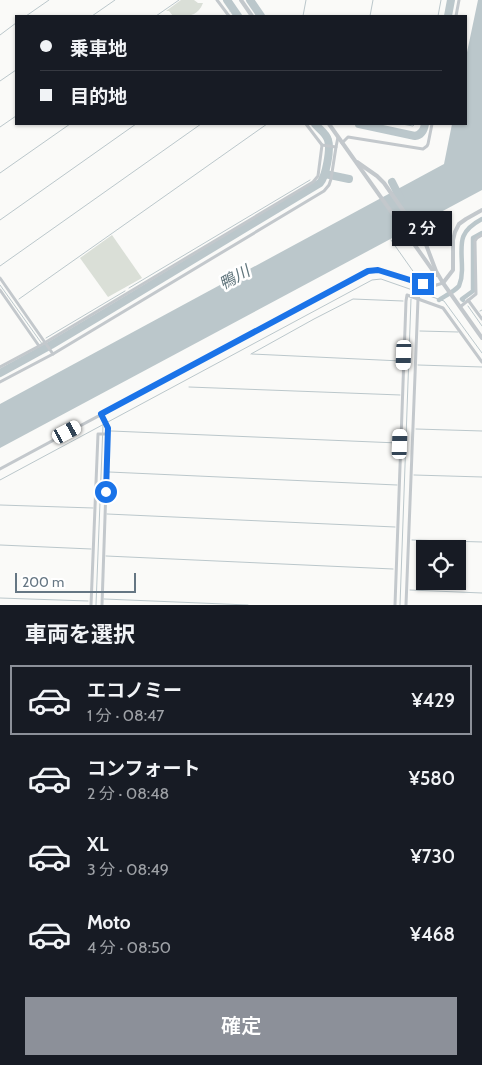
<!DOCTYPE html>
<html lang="ja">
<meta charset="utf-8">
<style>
body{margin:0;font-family:Cabin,"Noto Sans JP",sans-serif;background:#20242c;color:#f1f3f6;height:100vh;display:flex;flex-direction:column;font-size:19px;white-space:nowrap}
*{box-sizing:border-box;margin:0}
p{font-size:16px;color:#9ea1a6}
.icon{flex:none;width:28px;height:28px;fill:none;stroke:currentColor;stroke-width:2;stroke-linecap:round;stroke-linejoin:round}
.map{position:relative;height:605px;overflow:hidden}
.panel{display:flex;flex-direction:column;background:#171b24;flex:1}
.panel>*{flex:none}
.hud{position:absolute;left:15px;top:15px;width:452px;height:110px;border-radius:0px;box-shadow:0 1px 4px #0004;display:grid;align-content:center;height:110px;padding:0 25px;background:#171b24}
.controls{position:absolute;left:416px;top:540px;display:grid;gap:10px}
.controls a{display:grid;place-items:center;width:50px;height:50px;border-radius:0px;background:#171b24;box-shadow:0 1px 4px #0004;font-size:25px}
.scale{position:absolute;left:15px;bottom:12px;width:121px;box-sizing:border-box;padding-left:5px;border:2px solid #657683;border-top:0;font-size:14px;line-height:18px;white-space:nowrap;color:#657683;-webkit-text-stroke:4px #fff;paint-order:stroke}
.end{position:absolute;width:22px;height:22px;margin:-11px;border:6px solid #1a73e8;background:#fff;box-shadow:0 0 0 2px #fff}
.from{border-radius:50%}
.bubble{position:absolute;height:35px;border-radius:0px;background:#171b24;box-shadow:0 1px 4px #0004;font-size:16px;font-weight:600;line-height:35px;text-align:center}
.car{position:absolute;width:15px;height:30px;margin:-15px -8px;border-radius:6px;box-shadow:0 0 4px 1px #0007;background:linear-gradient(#fff 24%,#345 0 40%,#fff 0 76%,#345 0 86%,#fff 0)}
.hud b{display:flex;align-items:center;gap:18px;height:48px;font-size:19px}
.hud b+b{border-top:1px solid #363941}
.hud i{width:12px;height:12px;background:#f1f3f6}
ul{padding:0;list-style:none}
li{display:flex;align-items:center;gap:15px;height:70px;margin:0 10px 8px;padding:0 15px;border:2px solid transparent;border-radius:0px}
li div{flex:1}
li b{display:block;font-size:19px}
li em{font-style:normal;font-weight:600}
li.current{border-color:#8c9099}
li>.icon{width:45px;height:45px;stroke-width:1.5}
h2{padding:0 25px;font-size:22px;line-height:60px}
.button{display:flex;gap:10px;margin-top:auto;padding:10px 25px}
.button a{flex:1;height:58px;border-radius:0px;background:#8c9099;color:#fff;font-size:20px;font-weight:600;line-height:58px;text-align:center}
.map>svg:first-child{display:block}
</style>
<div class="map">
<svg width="482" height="605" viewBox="0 0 482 605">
<rect width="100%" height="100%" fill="#fafaf8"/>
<g fill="#dadfd7">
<path d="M181 0H194L198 3H203C197 18 187 16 173 16L169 11H166Z"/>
<path d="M112 235 142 278 108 297 80 258Z"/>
</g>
<path fill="#bbc7cb" d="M478 0H482V190L0 448V404L444 164 452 124H466V57Z"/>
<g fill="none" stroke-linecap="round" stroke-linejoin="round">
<g stroke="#bbc7cb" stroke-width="1">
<path d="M230 11 233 9"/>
<path d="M26 16 49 0"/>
<path d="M92 16 115 0"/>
<path d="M156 16 179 0"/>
<path d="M303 16 306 0"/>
<path d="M370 16 373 0"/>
<path d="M438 16 441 0"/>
<path d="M0 35 16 23"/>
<path d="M0 81 16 70"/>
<path d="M402 124 413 126 415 124"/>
<path d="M0 127 16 116"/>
<path d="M0 173 70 124"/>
<path d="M322 175 325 174"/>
<path d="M0 220 136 124"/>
<path d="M391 240 415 274V281"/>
<path d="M0 266 201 124"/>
<path d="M0 285 45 348"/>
<path d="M129 288 310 180"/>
<path d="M412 293 414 284"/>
<path d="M19 299 267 124"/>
<path d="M468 306 482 326"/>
<path d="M480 311 482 310"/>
<path d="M420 331 458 332"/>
<path d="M46 338 125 291"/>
<path d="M251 354 314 319 353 299 403 301"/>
<path d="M252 354 401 361"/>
<path d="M418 365 482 367"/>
<path d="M189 387 400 395"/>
<path d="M416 429 482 431"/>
<path d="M111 431 398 443"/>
<path d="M109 472 397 485"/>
<path d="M414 475 482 477"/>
<path d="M0 480 372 280 381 279 444 301 482 353"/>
<path d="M0 505 93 508"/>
<path d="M107 514 395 527"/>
<path d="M412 540 482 542"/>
<path d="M0 545 91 549"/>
<path d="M106 556 393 569"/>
<path d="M410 590 482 593"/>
<path d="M0 598 88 601"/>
<path d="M104 599 248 605"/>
<path d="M96 605 103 425"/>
<path d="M400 605 411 299"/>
</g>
<g stroke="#bbc7cb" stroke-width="4.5">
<path d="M439 300C445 296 455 291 459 286 461 281 462 275 462 270 462 244 456 233 482 219"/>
<path d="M463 300 462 299 473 291V238L482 233"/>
</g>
<g stroke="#bbc7cb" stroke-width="8">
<path d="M227 0 238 16"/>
<path d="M250 0 261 16"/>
<path d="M448 16 451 0"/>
<path d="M359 124 415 136C422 135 424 130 425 124"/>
<path d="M325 174 349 179"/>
<path d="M392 182 400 198"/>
<path d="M0 373 51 345 98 317 320 183C326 176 331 149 328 140 326 133 319 129 315 124"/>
</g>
<g stroke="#c3c8cc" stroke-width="3">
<path d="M217 0 229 16"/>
<path d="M456 16 459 0"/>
<path d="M306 124 322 145 336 147"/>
<path d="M342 143 348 137 423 149 427 146 428 144 432 124"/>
<path d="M0 278 53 354"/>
<path d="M0 290 39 346"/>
<path d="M468 300 482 319"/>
<path d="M460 307 476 294 475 241 477 238 482 235"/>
<path d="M0 367 41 345 313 182 318 176 322 145"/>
<path d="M0 382 53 354 324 191 329 185 331 179 336 147 338 137"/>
<path d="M101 414 108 429 102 605"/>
<path d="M0 469 368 271C388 267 410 285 431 286 435 286 439 284 443 283"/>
<path d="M91 605 98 434H108"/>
<path d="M395 605 406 301 407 295 443 308 482 362"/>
<path d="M406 605 418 299 423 284"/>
</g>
<g stroke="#c3c8cc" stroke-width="4">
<path d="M241 0 252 16"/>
<path d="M329 124 436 275"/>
<path d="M357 162 377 176 384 183 425 242 436 271 443 283 482 338"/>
<path d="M443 283 453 270V240L455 232 459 224 466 219 482 210"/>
</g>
</g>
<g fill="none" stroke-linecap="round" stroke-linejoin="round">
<path stroke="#1a73e8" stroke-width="6" d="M106 492 108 428 101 414 368 271 378 270 423 284"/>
</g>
<g text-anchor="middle" stroke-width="5" stroke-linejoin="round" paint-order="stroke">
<g font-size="16" font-style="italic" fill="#60757c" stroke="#fff">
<text transform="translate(234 277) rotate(-29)" y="6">鴨川</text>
</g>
</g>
</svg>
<div class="controls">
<a><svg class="icon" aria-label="locate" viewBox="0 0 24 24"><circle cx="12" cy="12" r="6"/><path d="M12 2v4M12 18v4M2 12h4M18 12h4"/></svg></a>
</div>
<div class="scale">200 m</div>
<i class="end from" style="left:106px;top:492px"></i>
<i class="end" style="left:423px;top:284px"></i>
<div class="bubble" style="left:392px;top:211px;width:60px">2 分</div>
<i class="car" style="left:404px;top:355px;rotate:182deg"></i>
<i class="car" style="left:67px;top:432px;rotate:62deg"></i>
<i class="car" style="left:400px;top:444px;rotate:2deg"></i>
<div class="hud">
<b><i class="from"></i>乗車地</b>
<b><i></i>目的地</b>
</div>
</div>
<section class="panel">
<h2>車両を選択</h2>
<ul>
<li class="current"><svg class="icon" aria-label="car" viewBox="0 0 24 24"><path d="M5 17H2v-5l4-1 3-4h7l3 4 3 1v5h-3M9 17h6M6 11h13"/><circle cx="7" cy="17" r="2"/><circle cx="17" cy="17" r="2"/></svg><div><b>エコノミー</b><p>1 分 · 08:47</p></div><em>¥429</em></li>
<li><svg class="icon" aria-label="car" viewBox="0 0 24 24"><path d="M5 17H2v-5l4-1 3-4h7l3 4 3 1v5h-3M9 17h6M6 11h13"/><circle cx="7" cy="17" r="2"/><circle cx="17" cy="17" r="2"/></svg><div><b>コンフォート</b><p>2 分 · 08:48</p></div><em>¥580</em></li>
<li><svg class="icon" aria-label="car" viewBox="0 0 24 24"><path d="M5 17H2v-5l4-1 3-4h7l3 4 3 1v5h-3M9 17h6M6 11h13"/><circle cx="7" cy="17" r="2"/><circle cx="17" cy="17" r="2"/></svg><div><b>XL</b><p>3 分 · 08:49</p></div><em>¥730</em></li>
<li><svg class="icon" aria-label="car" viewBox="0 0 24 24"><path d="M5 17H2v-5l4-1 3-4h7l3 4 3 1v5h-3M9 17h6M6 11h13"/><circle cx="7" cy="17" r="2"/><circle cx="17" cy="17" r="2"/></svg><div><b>Moto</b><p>4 分 · 08:50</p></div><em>¥468</em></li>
</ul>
<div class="button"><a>確定</a></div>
</section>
